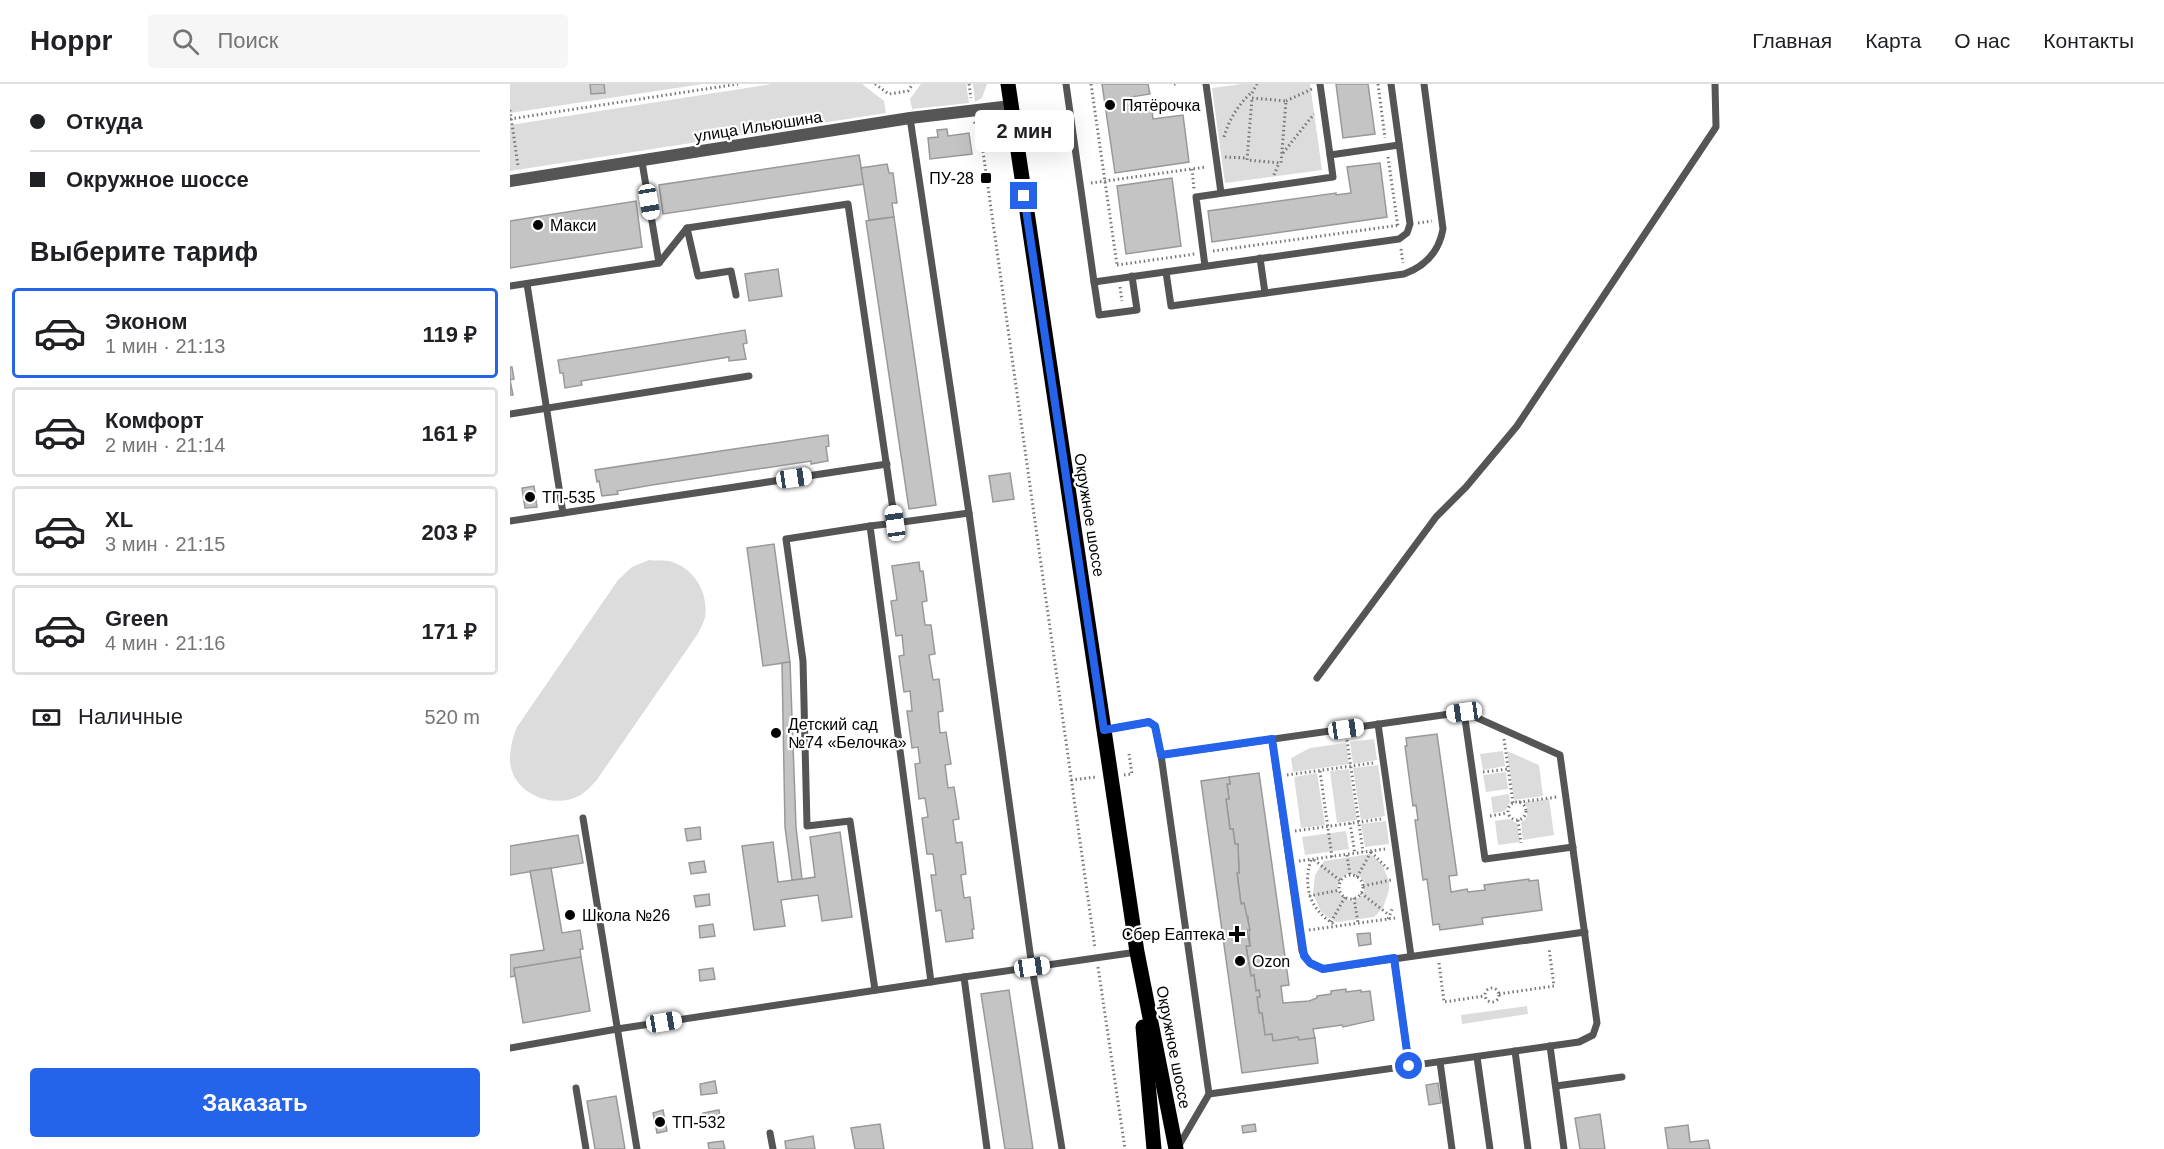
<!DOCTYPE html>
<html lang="ru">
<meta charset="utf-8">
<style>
body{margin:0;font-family:Arial,sans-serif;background:#f6f6f6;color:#202124;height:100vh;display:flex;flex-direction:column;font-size:22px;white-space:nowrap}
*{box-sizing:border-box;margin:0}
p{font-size:20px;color:#757577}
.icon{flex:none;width:33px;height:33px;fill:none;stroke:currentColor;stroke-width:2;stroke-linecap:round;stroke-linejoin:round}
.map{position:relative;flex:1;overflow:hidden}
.sheet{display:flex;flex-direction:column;background:#fff;width:510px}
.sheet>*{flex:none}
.guide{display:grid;align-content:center;height:132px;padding:0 30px;background:#fff}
.end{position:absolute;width:27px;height:27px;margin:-14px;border:8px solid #2563eb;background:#fff;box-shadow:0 0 0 3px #fff}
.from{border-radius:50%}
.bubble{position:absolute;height:42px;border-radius:6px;background:#fff;box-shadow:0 6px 24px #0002;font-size:20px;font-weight:700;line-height:42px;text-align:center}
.car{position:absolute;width:18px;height:36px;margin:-18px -9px;border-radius:8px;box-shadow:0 0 4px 2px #0007;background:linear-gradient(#fff 24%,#345 0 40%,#fff 0 76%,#345 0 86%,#fff 0)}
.guide b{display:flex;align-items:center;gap:21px;height:57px;font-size:22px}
.guide b+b{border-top:2px solid #e0e0e0}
.guide i{width:15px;height:15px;background:#202124}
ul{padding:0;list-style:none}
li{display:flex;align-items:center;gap:18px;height:90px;margin:0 12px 9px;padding:0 18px;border:3px solid #e0e0e0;border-radius:6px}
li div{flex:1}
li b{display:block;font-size:22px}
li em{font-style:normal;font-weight:700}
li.selected{border-color:#2563eb}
li>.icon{width:54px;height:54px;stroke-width:1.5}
h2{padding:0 30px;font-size:27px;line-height:72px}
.pay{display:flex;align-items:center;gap:15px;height:66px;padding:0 30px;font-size:22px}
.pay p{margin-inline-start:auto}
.primary-button{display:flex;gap:12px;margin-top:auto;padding:12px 30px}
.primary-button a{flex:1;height:69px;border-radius:6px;background:#2563eb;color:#fff;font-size:24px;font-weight:700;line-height:69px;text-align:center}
header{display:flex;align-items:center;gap:36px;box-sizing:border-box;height:84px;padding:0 30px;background:#fff;border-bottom:2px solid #e0e0e0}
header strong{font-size:28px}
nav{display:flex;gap:33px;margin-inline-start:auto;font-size:21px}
.search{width:420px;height:54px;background:#f6f6f6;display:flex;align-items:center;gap:15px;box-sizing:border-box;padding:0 21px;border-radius:6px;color:#757577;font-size:22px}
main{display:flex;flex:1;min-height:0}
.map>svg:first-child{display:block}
</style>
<header>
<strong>Hoppr</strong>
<div class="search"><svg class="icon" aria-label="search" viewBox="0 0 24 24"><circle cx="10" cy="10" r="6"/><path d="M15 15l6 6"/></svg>Поиск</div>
<nav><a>Главная</a><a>Карта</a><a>О нас</a><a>Контакты</a></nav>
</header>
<main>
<section class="sheet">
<div class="guide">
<b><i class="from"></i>Откуда</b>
<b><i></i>Окружное шоссе</b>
</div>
<h2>Выберите тариф</h2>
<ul>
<li class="selected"><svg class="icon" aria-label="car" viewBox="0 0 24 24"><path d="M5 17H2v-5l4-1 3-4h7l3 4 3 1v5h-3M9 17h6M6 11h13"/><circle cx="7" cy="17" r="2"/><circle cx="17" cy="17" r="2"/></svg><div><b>Эконом</b><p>1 мин · 21:13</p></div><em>119 ₽</em></li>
<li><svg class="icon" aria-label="car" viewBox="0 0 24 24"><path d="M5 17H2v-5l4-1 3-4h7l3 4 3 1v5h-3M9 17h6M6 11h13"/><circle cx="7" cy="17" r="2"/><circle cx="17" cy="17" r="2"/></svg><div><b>Комфорт</b><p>2 мин · 21:14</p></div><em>161 ₽</em></li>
<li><svg class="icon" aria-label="car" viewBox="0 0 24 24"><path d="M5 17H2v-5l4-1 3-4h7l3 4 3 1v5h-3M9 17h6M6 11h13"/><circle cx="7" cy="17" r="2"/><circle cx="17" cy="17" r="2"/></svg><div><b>XL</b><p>3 мин · 21:15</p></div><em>203 ₽</em></li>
<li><svg class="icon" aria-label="car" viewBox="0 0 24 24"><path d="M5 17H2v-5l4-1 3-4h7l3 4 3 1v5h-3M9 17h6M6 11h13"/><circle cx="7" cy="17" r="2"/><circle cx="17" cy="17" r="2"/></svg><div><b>Green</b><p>4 мин · 21:16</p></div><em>171 ₽</em></li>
</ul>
<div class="pay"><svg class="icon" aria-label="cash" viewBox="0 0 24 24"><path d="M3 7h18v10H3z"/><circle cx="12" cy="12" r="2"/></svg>Наличные<p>520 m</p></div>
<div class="primary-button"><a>Заказать</a></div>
</section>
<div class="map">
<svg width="1654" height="1065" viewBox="0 0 1654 1065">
<rect width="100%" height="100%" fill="#fff"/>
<g fill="#dcdcdc" fill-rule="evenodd">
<path d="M0 0H193L0 29Z"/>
<path d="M262 0H352L374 17 376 29 0 87V41Z"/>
<path d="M411 0H456L459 19 402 25 400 15Z"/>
<path d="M463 0H477L472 14 465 18Z"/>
<path d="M732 0H800L812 86 715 99 702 4Z"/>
<path d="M139 476C145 477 153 476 159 477 183 483 199 508 195 533 194 539 190 545 187 551L86 697C82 701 77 707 72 710 46 727 3 711 0 678 0 665 2 655 7 643L108 496 122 483Z"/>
<path d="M864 655 867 676 843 680 840 658Z"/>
<path d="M836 659 839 680 783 688 781 674 800 664Z"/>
<path d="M993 667 995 682 973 686 970 670Z"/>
<path d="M997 667 1029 681 1033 712 1004 716Z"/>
<path d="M868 681 875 732 851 736 843 684Z"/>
<path d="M839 685 847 736 827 739 820 687Z"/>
<path d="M996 688 998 705 976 708 973 691Z"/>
<path d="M807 689 815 741 791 744 784 693Z"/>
<path d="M999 710 1000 718 995 727 983 729 981 713Z"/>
<path d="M1039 715 1044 751 1013 756 1011 738 1016 735 1018 725 1014 718Z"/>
<path d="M998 735 1007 739 1010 758 988 761 985 737Z"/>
<path d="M876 737 879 760 855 763 851 740Z"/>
<path d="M836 747 839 765 795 771 792 753Z"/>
<path d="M860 770 872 780 879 797V806L873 824 864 833 827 838 817 833 810 826 803 809 805 791 814 777ZM839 789 850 792 855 801 853 811 843 817 833 814 827 805 830 795Z"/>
<path d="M1017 922 1018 930 952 940 951 931Z"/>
</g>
<g fill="#c4c4c4" stroke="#999" stroke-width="1.5">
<path d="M80 0H94L95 9 81 10Z"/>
<path d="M592 0H638L640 10 621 13 622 19 641 16 643 35 673 31 679 78 605 89Z"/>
<path d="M826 0H858L865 50 833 54Z"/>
<path d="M437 45 438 52 459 49 462 70 420 75 418 54 428 53 427 46Z"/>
<path d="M349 71 354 100 153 130 149 101Z"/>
<path d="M870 79 877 133 702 158 698 127 826 109V111L841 109 837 83Z"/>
<path d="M377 80 379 89H383L387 119H382L384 133 359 136 351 84Z"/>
<path d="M662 94 671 162 616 170 607 102Z"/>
<path d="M126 117 132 163 0 184V137Z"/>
<path d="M384 133 426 421 399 425 356 137Z"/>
<path d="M268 185 272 212 239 217 235 190Z"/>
<path d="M235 246 237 259 233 260 236 275 219 277V273L71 297 72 301 55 304 53 289H50L48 276Z"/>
<path d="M0 283H2L4 295 0 296 3 311H0Z"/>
<path d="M318 351 319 362 316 363 318 377 301 380V377L142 401 107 407 108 410 92 412 89 397 87 398 85 386Z"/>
<path d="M500 389 504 415 483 418 479 392Z"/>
<path d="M24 402 27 423 15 424 12 404Z"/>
<path d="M264 460 280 578 253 582 237 464Z"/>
<path d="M409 478 410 487H413L417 517 412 518 415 541H421L425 570 419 571 423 596 429 595 433 627 428 628 430 649 436 648 441 680 435 681 438 704 444 703 449 735 443 736 446 759 452 758 456 790 451 791 454 814 460 813 464 845H462L463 854 436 858 431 826 426 827 421 791H426L423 770H417L412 734 418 733 415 714 409 715 405 680 410 679 408 663 402 664 397 627H402L400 607 394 608 389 572 394 571 392 551 386 552 381 517 387 516 382 482Z"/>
<path d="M280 578 286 743 292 795 282 796 275 743 272 579Z"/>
<path d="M927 650 947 791 939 792 941 808 957 805 958 808 975 806 974 801 1019 795V797L1028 796 1032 826 972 834 973 840 930 846 929 840 923 841 917 795 913 796 905 736H908L906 721 903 722 895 662H897L896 654Z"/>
<path d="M749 689 779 901 771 902 773 919 799 917 807 914V912L821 910V907L836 905V908L851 906V908L860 907 864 936 833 943 832 941 803 945 805 954 789 956 788 953 763 957 762 950 755 951 752 929H749L747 913H750L749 906 746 907 744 891 741 892 736 862H740L738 833 736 834 734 819 731 820 727 789H729L728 760H725L723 745H720L716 715H719L717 700H720L719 693Z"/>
<path d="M719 693 720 700H717L719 715H716L720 745H723L725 760H728L729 789H727L731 820 734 819 740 846H737L740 862H736L741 892 744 891 746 907 749 906 750 913H747L749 929H752L755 951 762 950 763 957 788 953 789 956 805 954 808 979 732 989 691 697Z"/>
<path d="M190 743 191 755 177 757 175 745Z"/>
<path d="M330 748 342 833 312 837 308 811 271 816 275 842 244 846 232 762 263 758 268 798 292 795 305 793 300 753Z"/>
<path d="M68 751 73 779 0 791V762Z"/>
<path d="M194 777 196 788 181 790 179 779Z"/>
<path d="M41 784 52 849 70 846 73 865H70L71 873 4 884 5 892 0 893V871L34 866 20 787Z"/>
<path d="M199 810 200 821 186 823 184 812Z"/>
<path d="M203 840 205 852 190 854 189 842Z"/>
<path d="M860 849 861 860 849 862 847 850Z"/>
<path d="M71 873 80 927 13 939 4 884Z"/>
<path d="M203 884 205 895 190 897 189 886Z"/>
<path d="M499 906 523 1065H495L471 910Z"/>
<path d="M205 997 207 1009 191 1011 190 1000Z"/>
<path d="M928 999 931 1019 919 1021 916 1001Z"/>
<path d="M106 1012 115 1065H85L77 1017Z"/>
<path d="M153 1026 157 1047 147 1049 143 1029Z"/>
<path d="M209 1026 211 1038 195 1040 193 1029Z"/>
<path d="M1090 1030 1095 1065H1070L1065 1034Z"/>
<path d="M370 1040 374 1065H345L341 1044Z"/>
<path d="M745 1040 746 1047 733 1049 732 1042Z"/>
<path d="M1178 1041 1180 1058 1198 1056 1200 1065H1158L1155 1044Z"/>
<path d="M303 1052 305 1065H276L275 1057Z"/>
<path d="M213 1057 215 1065H199L198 1059Z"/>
</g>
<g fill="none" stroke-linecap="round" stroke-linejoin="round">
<g stroke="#777" stroke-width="3" stroke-dasharray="1.5 3" stroke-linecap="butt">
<path d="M365 0 379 10 398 7 403 0"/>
<path d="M459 0 461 14"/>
<path d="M581 0 607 181"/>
<path d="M664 0H667"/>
<path d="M868 0 875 54"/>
<path d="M742 9 747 0"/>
<path d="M742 14 776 17 771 79 737 76Z"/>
<path d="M776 17 802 5"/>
<path d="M0 26 8 82"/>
<path d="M0 35 228 0"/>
<path d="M464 38 470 46 585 864"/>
<path d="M714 53C719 35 729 20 742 8"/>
<path d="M773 69 804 30"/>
<path d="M715 73 737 74"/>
<path d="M878 73 888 143"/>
<path d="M682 85 684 105"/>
<path d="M764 91 769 79"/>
<path d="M581 99 696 83"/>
<path d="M908 139 922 137"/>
<path d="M891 165 893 179"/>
<path d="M703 167 890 141"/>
<path d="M607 181 685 170"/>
<path d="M610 203 612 217"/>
<path d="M994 655 1003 719"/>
<path d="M837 656 853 768"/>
<path d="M810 687 822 773"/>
<path d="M973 688 998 685"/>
<path d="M614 691 622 690 619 670"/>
<path d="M777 691 863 679"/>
<path d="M561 696 586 693"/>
<circle cx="1007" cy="727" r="9"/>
<path d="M1009 718 1047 713"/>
<path d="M980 732 997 729"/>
<path d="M1008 736 1011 759"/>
<path d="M840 739 845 770"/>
<path d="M785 747 871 735"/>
<path d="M861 768 878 785"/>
<path d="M837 771 840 791"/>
<path d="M801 776C792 803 801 828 826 841"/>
<path d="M804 776 831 797"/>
<path d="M789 777 875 765"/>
<circle cx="841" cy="803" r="12"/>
<path d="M847 793 861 768"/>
<path d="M853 802 881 796"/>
<path d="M851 809 879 831"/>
<path d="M799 812 830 806"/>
<path d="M844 814 848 839"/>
<path d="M878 835 883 823"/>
<path d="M821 838 835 813"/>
<path d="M799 846 885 834"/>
<path d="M929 879 934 918 974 912"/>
<path d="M588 883 615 1065"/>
<circle cx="982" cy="911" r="7"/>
<path d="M989 910 1044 902 1039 864"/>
</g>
<g stroke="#555" stroke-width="7">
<path d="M556 0 584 198 889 155 897 149 900 140 881 0"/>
<path d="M696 0 711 109"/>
<path d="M810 0 820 71 889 61"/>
<path d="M400 34 459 429"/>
<path d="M132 78 149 179"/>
<path d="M177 144 188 192 221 187 226 211"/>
<path d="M750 174 755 209"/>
<path d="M695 182 686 113 823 93 820 71"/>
<path d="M656 188 661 222 894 190C916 182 929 168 933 145L914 0"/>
<path d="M584 198 589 231 627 226 622 192"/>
<path d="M17 200 53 429 377 380"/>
<path d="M0 202 149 179 177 144 338 120 385 439 459 429 522 883 552 1065"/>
<path d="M0 330 239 292"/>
<path d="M0 437 53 429"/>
<path d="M385 439 360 442 421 898"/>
<path d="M360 442 276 455 293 577 297 742 340 737 365 906"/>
<path d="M807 594 926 433 956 403 1007 342 1206 43 1205 0"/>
<path d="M954 628 975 775 1063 763"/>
<path d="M868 640 901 872"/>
<path d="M594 646 639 638 645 642 651 671 699 1010 668 1063"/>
<path d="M762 655 792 867 800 879 813 885 1075 848"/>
<path d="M651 671 954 628 1050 671 1087 939 1083 951 1069 958 699 1010"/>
<path d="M73 734 127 1065"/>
<path d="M884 874 899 982"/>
<path d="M1040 962 1054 1065"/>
<path d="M0 964 107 945 454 893"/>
<path d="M1005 967 1018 1065"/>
<path d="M967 973 980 1065"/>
<path d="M930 978 942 1065"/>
<path d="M1046 1002 1112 993"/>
<path d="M66 1004 76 1065"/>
<path d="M260 1049 263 1065"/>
<path d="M477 1065 454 893 627 868"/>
</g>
<path stroke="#555" stroke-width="12" d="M0 97 400 34 501 22"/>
<g stroke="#000" stroke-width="15">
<path d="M498 0 627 868 666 1065"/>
<path d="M633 943 644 1065"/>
</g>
</g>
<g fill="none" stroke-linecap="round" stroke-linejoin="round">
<path stroke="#2563eb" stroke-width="8" d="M514 112 594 646 639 638 645 642 651 671 762 655 794 872 800 879 813 885 884 874 899 982"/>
</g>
<g fill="#000" stroke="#fff" stroke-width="2">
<circle cx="600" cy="21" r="6"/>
<rect x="470" y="88" width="12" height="12" rx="3"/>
<circle cx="28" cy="141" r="6"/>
<circle cx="20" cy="413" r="6"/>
<circle cx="266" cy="649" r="6"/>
<circle cx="60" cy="831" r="6"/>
<path d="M724 841h6v6h6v6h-6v6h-6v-6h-6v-6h6z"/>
<circle cx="730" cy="877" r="6"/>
<circle cx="150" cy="1038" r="6"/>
</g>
<g text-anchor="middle" stroke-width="4.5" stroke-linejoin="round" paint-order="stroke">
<g font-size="16" fill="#000" stroke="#fff" text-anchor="start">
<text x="612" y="27">Пятёрочка</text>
<text x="464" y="100" text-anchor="end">ПУ-28</text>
<text x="40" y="147">Макси</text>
<text x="32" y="419">ТП-535</text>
<text x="278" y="646">Детский сад<tspan x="278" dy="18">№74 «Белочка»</tspan></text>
<text x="72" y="837">Школа №26</text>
<text x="715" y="856" text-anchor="end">Сбер Еаптека</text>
<text x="742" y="883">Ozon</text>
<text x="162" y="1044">ТП-532</text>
</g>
<g font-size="16" fill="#000" stroke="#fff">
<text transform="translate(248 42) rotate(-9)" y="6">улица Ильюшина</text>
<text transform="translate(580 431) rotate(81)" y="6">Окружное шоссе</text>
<text transform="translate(664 963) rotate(79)" y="6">Окружное шоссе</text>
</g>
</g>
</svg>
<i class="end from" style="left:899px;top:982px"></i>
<i class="end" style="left:514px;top:112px"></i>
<div class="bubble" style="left:465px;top:26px;width:99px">2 мин</div>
<i class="car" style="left:139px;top:118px;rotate:170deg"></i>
<i class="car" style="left:284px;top:394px;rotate:82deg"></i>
<i class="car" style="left:385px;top:439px;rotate:352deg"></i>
<i class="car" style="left:954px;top:628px;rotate:262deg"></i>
<i class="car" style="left:836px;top:645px;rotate:82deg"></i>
<i class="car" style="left:522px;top:883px;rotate:82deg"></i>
<i class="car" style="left:154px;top:938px;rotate:81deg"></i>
</div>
</main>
